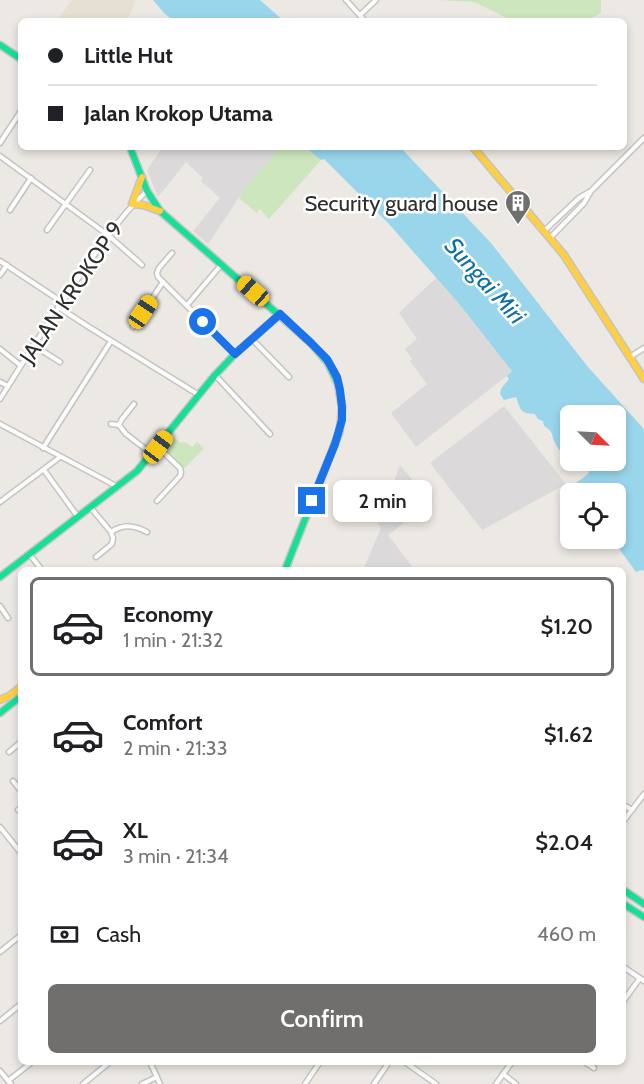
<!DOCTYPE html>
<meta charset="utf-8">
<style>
body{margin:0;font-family:Cabin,sans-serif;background:#f2f2f2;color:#202124;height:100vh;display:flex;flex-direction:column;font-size:22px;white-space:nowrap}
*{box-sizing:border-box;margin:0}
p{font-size:20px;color:#757577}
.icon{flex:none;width:33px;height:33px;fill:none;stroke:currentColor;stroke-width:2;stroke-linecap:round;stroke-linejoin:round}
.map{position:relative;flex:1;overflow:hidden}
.sheet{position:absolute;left:18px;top:567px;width:608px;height:498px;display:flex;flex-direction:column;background:#fff;border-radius:9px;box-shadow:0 3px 9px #0003}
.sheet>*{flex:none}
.guide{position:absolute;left:18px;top:18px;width:609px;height:132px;border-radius:9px;box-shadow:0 3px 9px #0003;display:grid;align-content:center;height:132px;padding:0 30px;background:#fff}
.needle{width:39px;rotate:114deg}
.buttons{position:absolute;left:560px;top:405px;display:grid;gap:12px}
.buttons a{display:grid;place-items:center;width:66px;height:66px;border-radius:9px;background:#fff;box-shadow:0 3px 9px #0003;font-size:30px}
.end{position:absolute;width:27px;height:27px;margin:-14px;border:8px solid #1a73e8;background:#fff;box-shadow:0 0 0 3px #fff}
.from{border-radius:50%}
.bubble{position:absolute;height:42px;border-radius:9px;background:#fff;box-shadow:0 3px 9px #0003;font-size:20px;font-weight:600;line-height:42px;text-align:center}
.car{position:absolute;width:18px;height:36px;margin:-18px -9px;border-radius:8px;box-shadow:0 0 4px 2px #0007;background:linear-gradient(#f5c518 24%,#345 0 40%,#f5c518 0 76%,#345 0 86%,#f5c518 0)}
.guide b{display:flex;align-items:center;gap:21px;height:57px;font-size:22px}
.guide b+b{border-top:2px solid #e0e0e0}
.guide i{width:15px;height:15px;background:#202124}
ul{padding:10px 0 0;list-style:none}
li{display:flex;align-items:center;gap:18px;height:99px;margin:0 12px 9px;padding:0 18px;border:3px solid transparent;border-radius:9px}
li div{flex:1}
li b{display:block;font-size:22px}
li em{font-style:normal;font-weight:600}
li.active{border-color:#706f6e}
li>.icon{width:54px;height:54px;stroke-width:1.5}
.pay{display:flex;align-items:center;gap:15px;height:66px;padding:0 30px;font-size:22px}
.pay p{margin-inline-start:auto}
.button{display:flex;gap:12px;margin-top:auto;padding:12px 30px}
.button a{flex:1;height:69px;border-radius:9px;background:#706f6e;color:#fff;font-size:24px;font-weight:600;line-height:69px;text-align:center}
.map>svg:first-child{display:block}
</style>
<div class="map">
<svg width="644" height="1084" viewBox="0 0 644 1084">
<rect width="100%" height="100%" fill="#ece8e4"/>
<g fill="#dcd9db">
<path d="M163 147H280L246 187 208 244 193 231 220 198 201 181 203 178 186 162 158 197 147 170Z"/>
<path d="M436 278 460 305 513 371 416 447 391 413 427 384 410 361 412 359 405 349 417 339 399 313Z"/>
<path d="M504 406 566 484 482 530 430 463Z"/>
<path d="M400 465 431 503 388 535 415 570H363L381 528 378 523Z"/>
</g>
<path fill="#e6e0d3" d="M72 0H136L127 21H56Z"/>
<g fill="#cee6be">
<path d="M439 0H601V13L585 21H513L474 2Z"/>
<path d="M280 147H305L321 160 269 219 261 210 259 209 257 213 239 198 246 187Z"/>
<path d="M172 437 180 442 187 443 192 447 197 442 204 448 185 468 163 448Z"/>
</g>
<g fill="#99d6ec">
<path d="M153 0H260L284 21H174L164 13Z"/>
<path d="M305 147H400L491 243 588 367 643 428 644 432V571L642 570 636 572 612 539 615 538V494L582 493 575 484 589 473 584 461 615 460V416H570V444L559 450C558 447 556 445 555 443 551 436 554 431 544 426L543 421 538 419 535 414C519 413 521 410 516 397L504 400 500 394 501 389 509 379 507 376 512 371 460 305 389 224 324 159 321 160Z"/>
</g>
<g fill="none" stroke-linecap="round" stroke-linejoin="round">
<defs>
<g id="street">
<path d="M346 0 365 21"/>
<path d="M360 15 376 0"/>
<path d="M0 143 21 111"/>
<path d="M0 156 108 235 142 265"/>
<path d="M10 210 31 178"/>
<path d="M47 230 90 170"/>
<path d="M544 231 579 198 589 192"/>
<path d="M550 238 584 203 591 191 644 138"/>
<path d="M172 253 159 268 157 273 158 277 235 354"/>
<path d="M0 261 62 302"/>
<path d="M0 275 7 265"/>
<path d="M187 305 221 265"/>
<path d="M58 307 89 327 199 395"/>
<path d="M133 327 163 282"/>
<path d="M252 339 289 377"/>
<path d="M33 345 60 362"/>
<path d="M0 349 20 365"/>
<path d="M630 357 644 348"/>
<path d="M215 375 270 434"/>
<path d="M0 382 8 386"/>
<path d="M0 399C28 354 56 310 86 267 105 240 123 213 147 191"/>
<path d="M134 404 122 419 119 425 126 434 152 454"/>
<path d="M0 424 118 487"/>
<path d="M111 424 119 425"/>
<path d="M43 448 111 341"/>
<path d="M44 470 78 517"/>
<path d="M157 501 180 476 181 472 180 468 158 447"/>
<path d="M0 502 60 457"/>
<path d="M91 508 111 532C124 524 134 525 147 532"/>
<path d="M30 555 42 570"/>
<path d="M96 557 112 544 113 538 111 532"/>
<path d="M0 606 8 618"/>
<path d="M9 752 21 742"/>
<path d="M13 781 21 791"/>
<path d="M622 804 632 810"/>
<path d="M18 810 21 808"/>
<path d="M622 823 644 794"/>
<path d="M0 827 21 853"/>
<path d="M0 952 21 935"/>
<path d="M622 966 644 981"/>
<path d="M622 1003 640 978"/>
<path d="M0 1021 21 1004"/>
<path d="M150 1062 160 1084"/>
<path d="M405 1062 436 1084"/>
<path d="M585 1062 594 1068"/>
<path d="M0 1071 11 1084"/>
<path d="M503 1074 516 1084"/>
<path d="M8 1081 32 1062"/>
<path d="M83 1084 110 1062"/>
<path d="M142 1084 157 1077"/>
<path d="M305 1084 320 1062"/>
<path d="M374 1084 389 1062"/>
<path d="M496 1084 512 1062"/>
</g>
<g id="fast">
<path d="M0 45 21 59"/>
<path d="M130 147 147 191 160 211 311 343 328 363 338 384 342 407 341 420 339 433 285 570"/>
<path d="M0 577 137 471 215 375 235 354 280 314"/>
<path d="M0 713 21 696"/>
<path d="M622 889 644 904"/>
<path d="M622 903 644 917"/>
</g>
<g id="slow">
<path d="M473 147 564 255 644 379"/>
<path d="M142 177 132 204 143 205 160 211"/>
<path d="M0 700 9 696 21 687"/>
</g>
</defs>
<use href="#street" stroke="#c5c4c5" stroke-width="7"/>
<use href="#fast" stroke="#c5c4c5" stroke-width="9"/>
<use href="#slow" stroke="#c5c4c5" stroke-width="9"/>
<use href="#street" stroke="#fcfcfb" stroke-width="4"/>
<use href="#fast" stroke="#16e098" stroke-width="6"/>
<use href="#slow" stroke="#ffcf43" stroke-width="6"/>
</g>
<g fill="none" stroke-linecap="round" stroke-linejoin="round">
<path stroke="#1a73e8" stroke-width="8" d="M203 322 235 354 280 314 311 343 327 359 337 377 340 390 342 407V420L335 444 312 501"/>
</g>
<defs>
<symbol id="building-pin" viewBox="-11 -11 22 30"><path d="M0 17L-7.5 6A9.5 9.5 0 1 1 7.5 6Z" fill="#706f6e" stroke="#fff"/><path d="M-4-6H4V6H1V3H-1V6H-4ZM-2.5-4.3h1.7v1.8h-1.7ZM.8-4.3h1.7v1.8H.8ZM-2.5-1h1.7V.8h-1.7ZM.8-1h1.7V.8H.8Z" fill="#fff"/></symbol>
</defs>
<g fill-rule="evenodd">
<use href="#building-pin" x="503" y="188" width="30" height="40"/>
</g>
<g text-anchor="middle" stroke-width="5" stroke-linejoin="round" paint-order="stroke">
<g font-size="22" fill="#2e2e2e" stroke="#fff" text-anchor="end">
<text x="498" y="211">Security guard house</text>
</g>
<g font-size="22" fill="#2e2e2e" stroke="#fff">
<text transform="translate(71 292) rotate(-56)" y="8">JALAN KROKOP 9</text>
</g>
<g font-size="24" font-style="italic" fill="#0d6fa3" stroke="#fff">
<text transform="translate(485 281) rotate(48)" y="8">Sungai Miri</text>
</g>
</g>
</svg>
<div class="buttons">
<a><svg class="needle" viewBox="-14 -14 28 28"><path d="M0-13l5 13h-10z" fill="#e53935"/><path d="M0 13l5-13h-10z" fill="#757577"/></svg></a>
<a><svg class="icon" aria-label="locate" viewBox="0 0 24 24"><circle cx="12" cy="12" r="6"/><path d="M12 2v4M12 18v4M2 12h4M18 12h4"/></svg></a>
</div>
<i class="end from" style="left:203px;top:322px"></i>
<i class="end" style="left:312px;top:501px"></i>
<div class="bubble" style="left:333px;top:480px;width:99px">2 min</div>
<i class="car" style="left:253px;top:291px;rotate:311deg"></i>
<i class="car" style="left:143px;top:312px;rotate:34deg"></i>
<i class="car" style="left:158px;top:447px;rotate:37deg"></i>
<div class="guide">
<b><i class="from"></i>Little Hut</b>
<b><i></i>Jalan Krokop Utama</b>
</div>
<section class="sheet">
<ul>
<li class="active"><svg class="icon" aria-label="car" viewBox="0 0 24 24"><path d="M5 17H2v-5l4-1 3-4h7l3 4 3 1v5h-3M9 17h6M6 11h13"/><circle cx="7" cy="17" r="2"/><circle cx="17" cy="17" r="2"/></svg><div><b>Economy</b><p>1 min · 21:32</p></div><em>$1.20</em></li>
<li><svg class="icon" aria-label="car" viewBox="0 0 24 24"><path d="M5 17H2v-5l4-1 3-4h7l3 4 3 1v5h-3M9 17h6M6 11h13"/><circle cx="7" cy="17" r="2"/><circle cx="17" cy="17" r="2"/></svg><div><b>Comfort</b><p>2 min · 21:33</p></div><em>$1.62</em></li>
<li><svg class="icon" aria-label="car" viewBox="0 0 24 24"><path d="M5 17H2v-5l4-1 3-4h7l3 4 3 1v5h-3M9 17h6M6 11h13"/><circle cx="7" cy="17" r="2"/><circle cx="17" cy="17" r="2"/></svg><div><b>XL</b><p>3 min · 21:34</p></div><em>$2.04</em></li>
</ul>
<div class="pay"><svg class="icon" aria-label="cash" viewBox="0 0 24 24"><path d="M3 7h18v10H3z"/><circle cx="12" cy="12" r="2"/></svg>Cash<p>460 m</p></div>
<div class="button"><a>Confirm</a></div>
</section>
</div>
